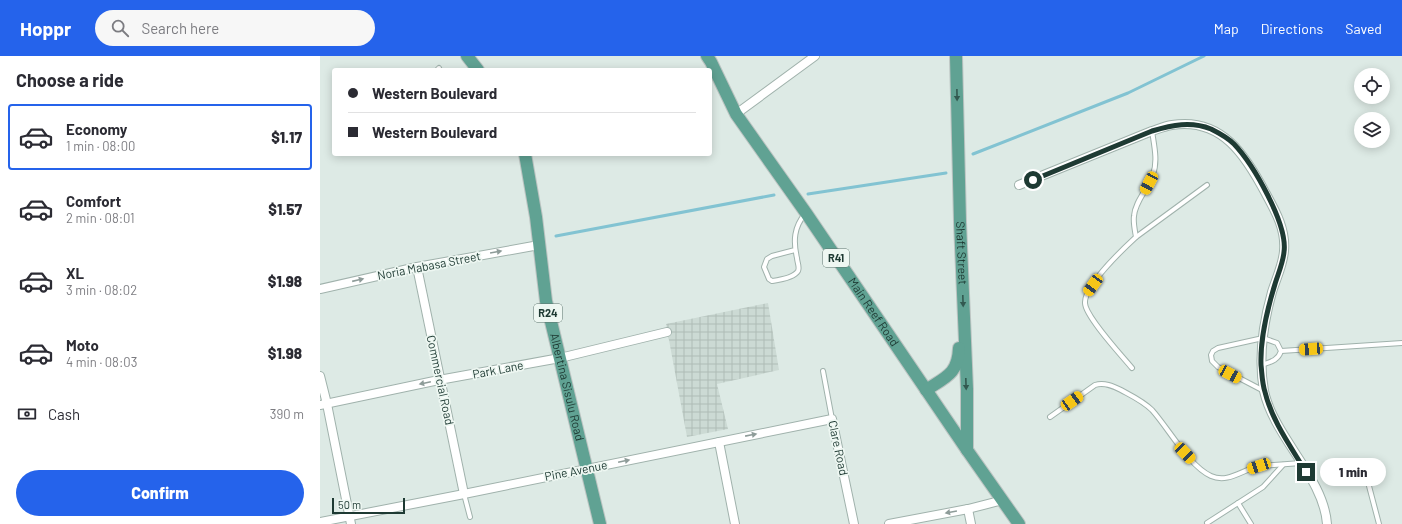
<!DOCTYPE html>
<meta charset="utf-8">
<style>
body{margin:0;font-family:Barlow,sans-serif;background:#f7f7f7;color:#2b2b33;height:100vh;display:flex;flex-direction:column;font-size:15px;white-space:nowrap}
*{box-sizing:border-box;margin:0}
p{font-size:13px;color:#7c7c81}
.icon{flex:none;width:22px;height:22px;fill:none;stroke:currentColor;stroke-width:2;stroke-linecap:round;stroke-linejoin:round}
.map{position:relative;flex:1;overflow:hidden}
.drawer{display:flex;flex-direction:column;background:#fff;width:320px}
.drawer>*{flex:none}
.top-card{position:absolute;left:12px;top:12px;width:380px;height:88px;border-radius:4px;box-shadow:0 2px 10px #0003;display:grid;align-content:center;height:88px;padding:0 16px;background:#fff}
.tools{position:absolute;left:1034px;top:12px;display:grid;gap:8px}
.tools a{display:grid;place-items:center;width:36px;height:36px;border-radius:50%;background:#fff;box-shadow:0 2px 10px #0003;font-size:20px}
.scale{position:absolute;left:12px;bottom:10px;width:73px;box-sizing:border-box;padding-left:4px;border:2px solid #1e3a33;border-top:0;font-size:11px;line-height:14px;white-space:nowrap;color:#1e3a33;-webkit-text-stroke:3px #eef7f2;paint-order:stroke}
.end{position:absolute;width:18px;height:18px;margin:-9px;border:5px solid #1e3a33;background:#fff;box-shadow:0 0 0 2px #fff}
.from{border-radius:50%}
.bubble{position:absolute;height:28px;border-radius:14px;background:#fff;box-shadow:0 2px 10px #0003;font-size:13px;font-weight:800;line-height:28px;text-align:center}
.car{position:absolute;width:12px;height:24px;margin:-12px -6px;border-radius:5px;box-shadow:0 0 3px 1px #0007;background:linear-gradient(#f5c518 24%,#345 0 40%,#f5c518 0 76%,#345 0 86%,#f5c518 0)}
.top-card b{display:flex;align-items:center;gap:14px;height:38px;font-size:15px}
.top-card b+b{border-top:1px solid #e1e1e2}
.top-card i{width:10px;height:10px;background:#2b2b33}
ul{padding:0;list-style:none}
li{display:flex;align-items:center;gap:12px;height:66px;margin:0 8px 6px;padding:0 8px;border:2px solid transparent;border-radius:4px}
li div{flex:1}
li b{display:block;font-size:15px}
li em{font-style:normal;font-weight:800}
li.on{border-color:#2563eb}
li>.icon{width:36px;height:36px;stroke-width:1.5}
h2{padding:0 16px;font-size:18px;line-height:48px}
.pay{display:flex;align-items:center;gap:10px;height:44px;padding:0 16px;font-size:15px}
.pay p{margin-inline-start:auto}
.button{display:flex;gap:8px;margin-top:auto;padding:8px 16px}
.button a{flex:1;height:46px;border-radius:24px;background:#2563eb;color:#fff;font-size:16px;font-weight:800;line-height:46px;text-align:center}
header{display:flex;align-items:center;gap:24px;box-sizing:border-box;height:56px;padding:0 20px;background:#2563eb;color:#fff}
header strong{font-size:19px}
nav{display:flex;gap:22px;margin-inline-start:auto;font-size:14px}
.search{width:280px;height:36px;background:#f7f7f7;display:flex;align-items:center;gap:10px;box-sizing:border-box;padding:0 14px;border-radius:22px;color:#7c7c81;font-size:15px}
main{display:flex;flex:1;min-height:0}
.map>svg:first-child{display:block}
</style>
<header>
<strong>Hoppr</strong>
<div class="search"><svg class="icon" aria-label="search" viewBox="0 0 24 24"><circle cx="10" cy="10" r="6"/><path d="M15 15l6 6"/></svg>Search here</div>
<nav><a>Map</a><a>Directions</a><a>Saved</a></nav>
</header>
<main>
<section class="drawer">
<h2>Choose a ride</h2>
<ul>
<li class="on"><svg class="icon" aria-label="car" viewBox="0 0 24 24"><path d="M5 17H2v-5l4-1 3-4h7l3 4 3 1v5h-3M9 17h6M6 11h13"/><circle cx="7" cy="17" r="2"/><circle cx="17" cy="17" r="2"/></svg><div><b>Economy</b><p>1 min · 08:00</p></div><em>$1.17</em></li>
<li><svg class="icon" aria-label="car" viewBox="0 0 24 24"><path d="M5 17H2v-5l4-1 3-4h7l3 4 3 1v5h-3M9 17h6M6 11h13"/><circle cx="7" cy="17" r="2"/><circle cx="17" cy="17" r="2"/></svg><div><b>Comfort</b><p>2 min · 08:01</p></div><em>$1.57</em></li>
<li><svg class="icon" aria-label="car" viewBox="0 0 24 24"><path d="M5 17H2v-5l4-1 3-4h7l3 4 3 1v5h-3M9 17h6M6 11h13"/><circle cx="7" cy="17" r="2"/><circle cx="17" cy="17" r="2"/></svg><div><b>XL</b><p>3 min · 08:02</p></div><em>$1.98</em></li>
<li><svg class="icon" aria-label="car" viewBox="0 0 24 24"><path d="M5 17H2v-5l4-1 3-4h7l3 4 3 1v5h-3M9 17h6M6 11h13"/><circle cx="7" cy="17" r="2"/><circle cx="17" cy="17" r="2"/></svg><div><b>Moto</b><p>4 min · 08:03</p></div><em>$1.98</em></li>
</ul>
<div class="pay"><svg class="icon" aria-label="cash" viewBox="0 0 24 24"><path d="M3 7h18v10H3z"/><circle cx="12" cy="12" r="2"/></svg>Cash<p>390 m</p></div>
<div class="button"><a>Confirm</a></div>
</section>
<div class="map">
<svg width="1082" height="468" viewBox="0 0 1082 468">
<defs>
<pattern id="industrial-grid" width="8" height="8" patternUnits="userSpaceOnUse"><rect width="8" height="8" fill="#ccdad4"/><path d="M0 4h8M4 0v8" fill="none" stroke="#afbcb6"/></pattern>
</defs>
<rect width="100%" height="100%" fill="#ddeae5"/>
<path fill="url(#industrial-grid)" d="M448 247 459 314 397 328 408 373 367 381 346 268Z"/>
<g fill="none" stroke-linecap="round" stroke-linejoin="round">
<g stroke="#82c3d2" stroke-width="3">
<path d="M653 98 808 37 884 0"/>
<path d="M488 138 626 117"/>
<path d="M236 180 454 139"/>
</g>
<defs>
<g id="service">
<path d="M117 14 119 12"/>
<path d="M816 181 887 129"/>
<path d="M475 194 452 200 447 203 444 211 449 223 452 225C459 224 474 222 478 215 480 211 477 206 477 202 473 185 474 171 485 158"/>
<path d="M961 295 1082 287"/>
<path d="M941 309C950 306 958 305 961 295L957 287 943 282 898 292 893 295 891 299 892 305 898 311 944 335"/>
<path d="M812 312C802 300 765 260 765 247 764 230 803 193 816 181 815 175 813 167 814 160 815 145 829 132 833 118 838 105 834 89 832 75"/>
<path d="M503 315 512 363"/>
<path d="M730 361 775 329C784 326 793 330 801 334 812 340 823 345 832 354 849 373 869 410 891 420 909 428 924 412 941 410 954 409 968 408 981 407"/>
<path d="M1049 430 1059 468"/>
<path d="M144 438 150 461"/>
<path d="M918 447 931 468"/>
<path d="M887 467 943 431 963 409"/>
</g>
<g id="minor">
<path d="M416 58 495 0"/>
<path d="M699 129 832 75C838 73 845 70 852 69 902 61 926 100 946 138 956 156 966 174 964 195 963 209 956 223 952 236 943 268 938 302 944 335 954 381 1004 422 1007 468"/>
<path d="M97 211 144 438"/>
<path d="M0 233 97 211 219 189"/>
<path d="M0 320 7 348 31 468"/>
<path d="M0 349 119 324 240 302 347 276"/>
<path d="M399 386 415 468"/>
<path d="M648 453 651 468"/>
<path d="M0 466 139 439 512 363 534 468"/>
<path d="M569 468 648 453 683 444"/>
</g>
<g id="primary">
<path d="M147 0 158 14"/>
<path id="s1" d="M387 0 391 6 416 58 486 157 647 394 699 468"/>
<path id="s2" d="M636 0 640 166 647 333V394"/>
<path id="s3" d="M205 98 216 161 226 245 280 468"/>
<path d="M606 334C626 321 638 318 639 292"/>
</g>
</defs>
<use href="#service" stroke="#a0b2ac" stroke-width="6"/>
<use href="#minor" stroke="#a0b2ac" stroke-width="10"/>
<use href="#primary" stroke="#bcc4c2" stroke-width="14"/>
<use href="#service" stroke="#fff" stroke-width="4"/>
<use href="#minor" stroke="#fff" stroke-width="8"/>
<use href="#primary" stroke="#60a293" stroke-width="12"/>
</g>
<defs><path id="oneway-solid" d="M-6-.8H1V-3.2L6.5 0L1 3.2V.8H-6Z"/></defs>
<g fill="#325950">
<use href="#oneway-solid" transform="translate(637 39) rotate(89)"/>
<use href="#oneway-solid" transform="translate(643 245) rotate(88)"/>
<use href="#oneway-solid" transform="translate(646 328) rotate(88)"/>
</g>
<g fill="#8e9c99">
<use href="#oneway-solid" transform="translate(176 196) rotate(-10)"/>
<use href="#oneway-solid" transform="translate(38 224) rotate(-13)"/>
<use href="#oneway-solid" transform="translate(105 327) rotate(168)"/>
<use href="#oneway-solid" transform="translate(431 379) rotate(-11)"/>
<use href="#oneway-solid" transform="translate(304 405) rotate(-12)"/>
<use href="#oneway-solid" transform="translate(631 456) rotate(170)"/>
</g>
<g fill="none" stroke-linecap="round" stroke-linejoin="round">
<path stroke="#1e3a33" stroke-width="5" d="M713 124 832 75C852 69 871 65 891 73 899 77 907 81 914 88 933 108 968 168 964 196 963 207 958 218 955 228 947 254 940 282 941 309 942 317 942 327 945 336 952 365 971 391 986 416"/>
</g>
<g text-anchor="middle" stroke-width="3.5" stroke-linejoin="round" paint-order="stroke">
<g fill="#eef7f2" stroke="#5c736c" stroke-width="1">
<rect x="503" y="193" width="26" height="18" rx="3"/>
<rect x="214" y="248" width="28" height="18" rx="3"/>
</g>
<g font-size="11" font-weight="bold" fill="#1e3a33">
<text x="516" y="206">R41</text>
<text x="228" y="261">R24</text>
</g>
<g font-size="12" fill="#1e3a33" stroke="#eef7f2">
<text dy="4" stroke="none"><textPath href="#s2" startOffset="197">Shaft Street</textPath></text>
<text transform="translate(109 210) rotate(-11)" y="4">Noria Mabasa Street</text>
<text dy="4" stroke="none"><textPath href="#s1" startOffset="306">Main Reef Road</textPath></text>
<text transform="translate(178 314) rotate(-11)" y="4">Park Lane</text>
<text transform="translate(120 324) rotate(78)" y="4">Commercial Road</text>
<text dy="4" stroke="none"><textPath href="#s3" startOffset="237">Albertina Sisulu Road</textPath></text>
<text transform="translate(518 392) rotate(78)" y="4">Clare Road</text>
<text transform="translate(256 415) rotate(-11)" y="4">Pine Avenue</text>
</g>
</g>
</svg>
<div class="tools">
<a><svg class="icon" aria-label="locate" viewBox="0 0 24 24"><circle cx="12" cy="12" r="6"/><path d="M12 2v4M12 18v4M2 12h4M18 12h4"/></svg></a>
<a><svg class="icon" aria-label="layers" viewBox="0 0 24 24"><path d="M12 4l9 5-9 5-9-5zM3 14l9 5 9-5"/></svg></a>
</div>
<div class="scale">50 m</div>
<i class="end from" style="left:713px;top:124px"></i>
<i class="end" style="left:986px;top:416px"></i>
<div class="bubble" style="left:1000px;top:402px;width:66px">1 min</div>
<i class="car" style="left:829px;top:127px;rotate:208deg"></i>
<i class="car" style="left:773px;top:229px;rotate:216deg"></i>
<i class="car" style="left:991px;top:293px;rotate:266deg"></i>
<i class="car" style="left:910px;top:318px;rotate:118deg"></i>
<i class="car" style="left:752px;top:345px;rotate:55deg"></i>
<i class="car" style="left:865px;top:397px;rotate:136deg"></i>
<i class="car" style="left:939px;top:410px;rotate:252deg"></i>
<div class="top-card">
<b><i class="from"></i>Western Boulevard</b>
<b><i></i>Western Boulevard</b>
</div>
</div>
</main>
